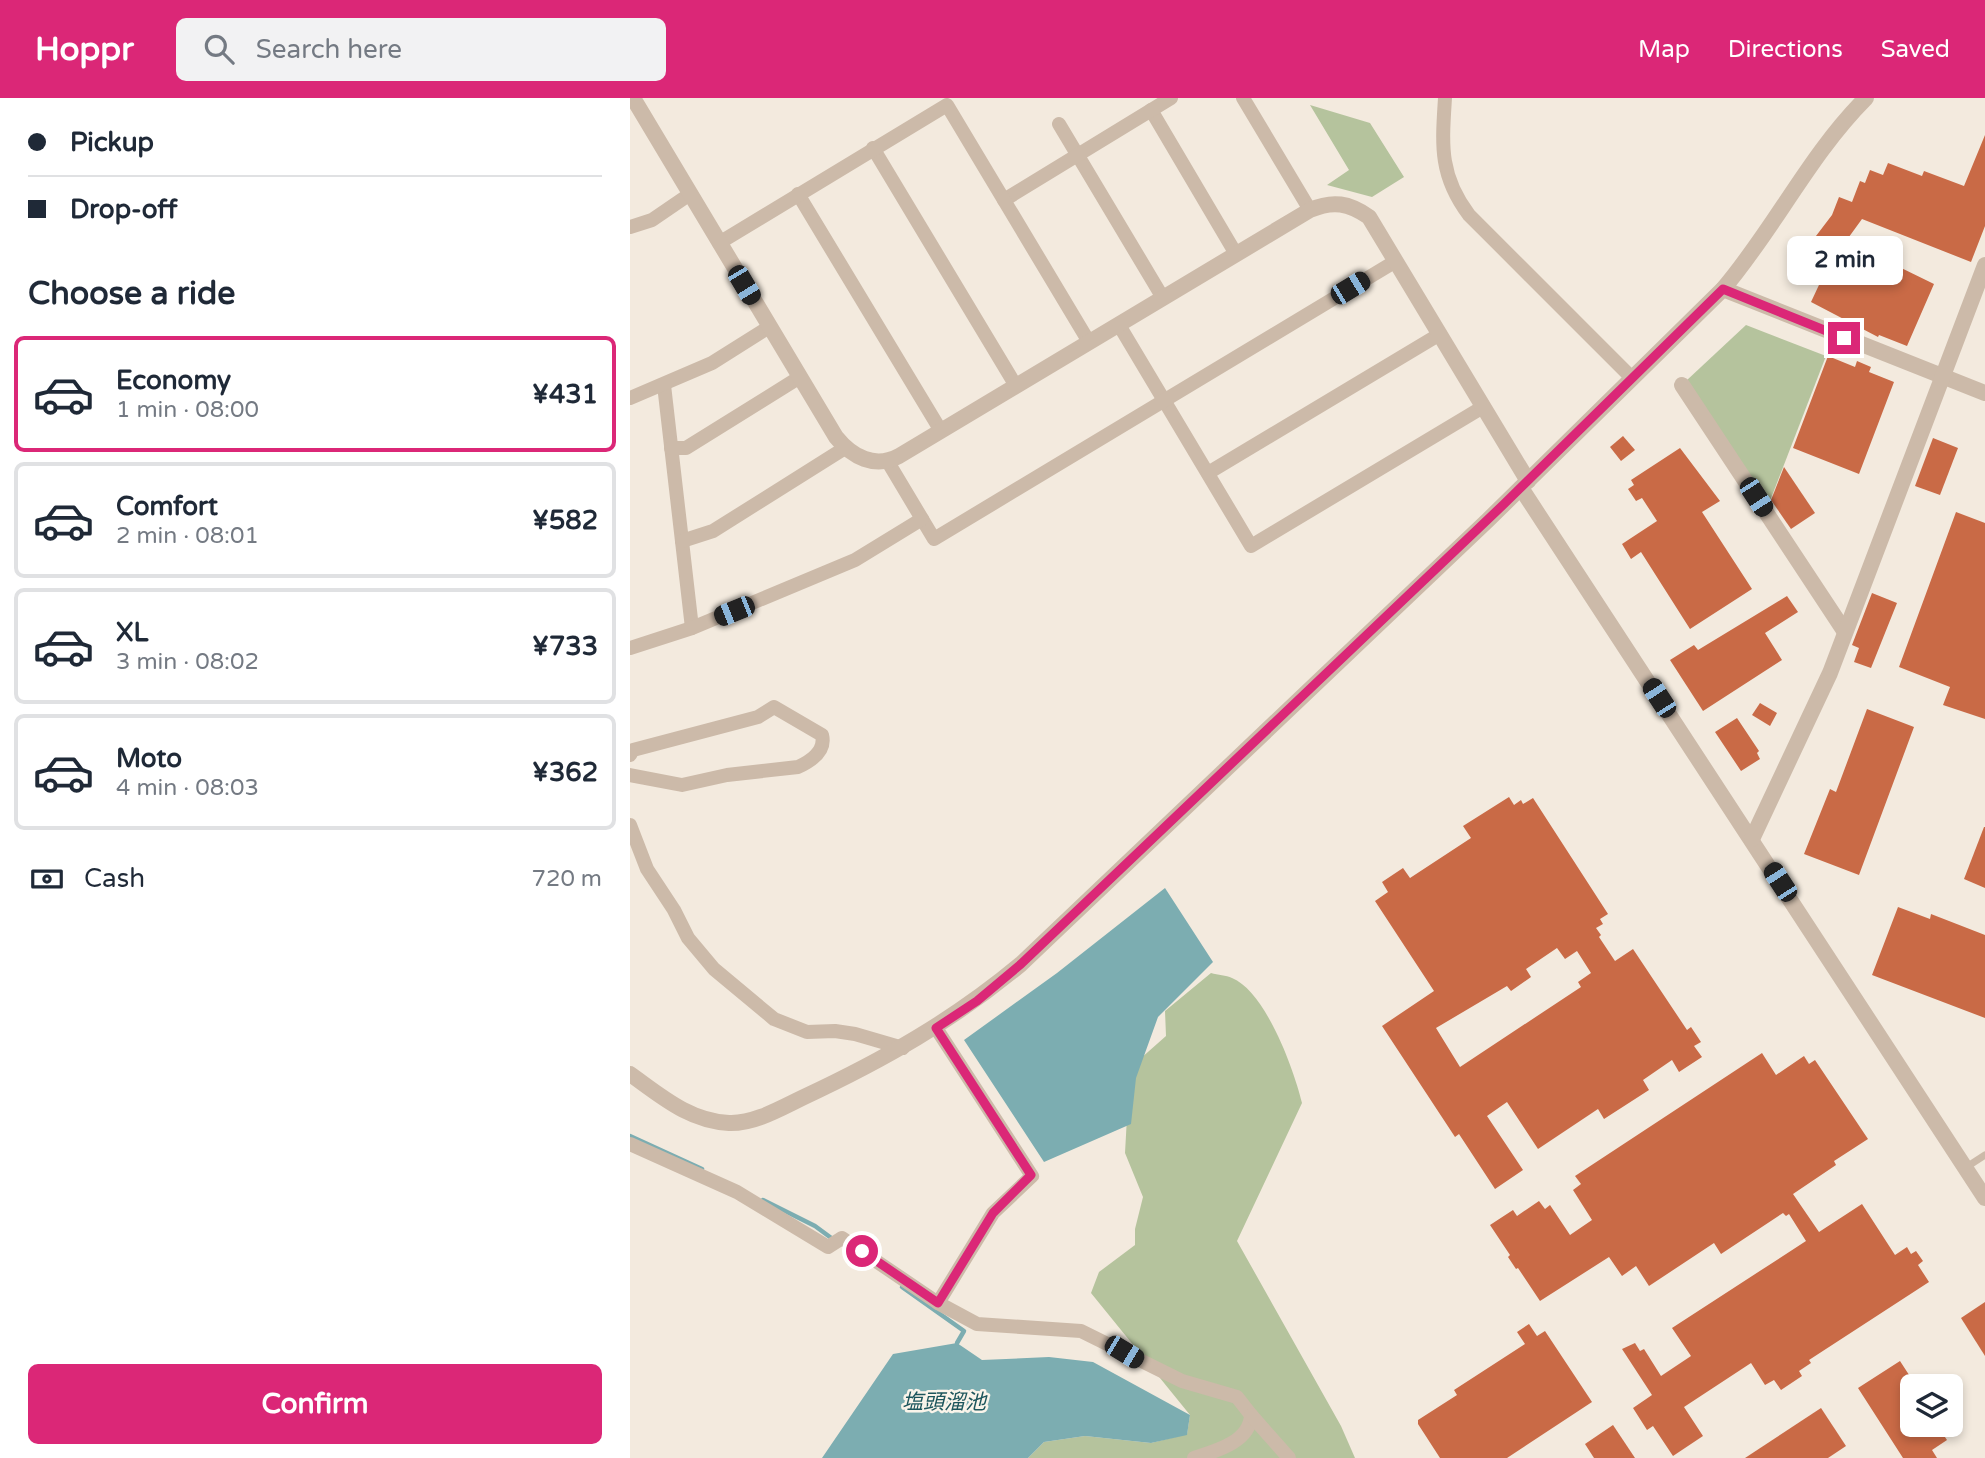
<!DOCTYPE html>
<meta charset="utf-8">
<style>
body{margin:0;font-family:"Varela Round","Noto Sans JP",sans-serif;background:#f2f2f3;color:#1f2937;height:100vh;display:flex;flex-direction:column;font-size:26px;white-space:nowrap}
*{box-sizing:border-box;margin:0}
p{font-size:23px;color:#747a83}
.icon{flex:none;width:38px;height:38px;fill:none;stroke:currentColor;stroke-width:2;stroke-linecap:round;stroke-linejoin:round}
.map{position:relative;flex:1;overflow:hidden}
.details{display:flex;flex-direction:column;background:#fff;width:630px}
.details>*{flex:none}
.banner{display:grid;align-content:center;height:154px;padding:0 28px;background:#fff}
.buttons{position:absolute;left:1270px;top:1276px;display:grid;gap:14px}
.buttons a{display:grid;place-items:center;width:63px;height:63px;border-radius:10px;background:#fff;box-shadow:0 4px 10px #0003;font-size:35px}
.end{position:absolute;width:32px;height:32px;margin:-16px;border:9px solid #db2777;background:#fff;box-shadow:0 0 0 4px #fff}
.from{border-radius:50%}
.bubble{position:absolute;height:49px;border-radius:10px;background:#fff;box-shadow:0 4px 10px #0003;font-size:23px;font-weight:700;line-height:49px;text-align:center}
.car{position:absolute;width:21px;height:42px;margin:-21px -10px;border-radius:9px;box-shadow:0 0 5px 2px #0007;background:linear-gradient(#222 24%,#8ab4d8 0 40%,#222 0 76%,#8ab4d8 0 86%,#222 0)}
.banner b{display:flex;align-items:center;gap:24px;height:66px;font-size:26px}
.banner b+b{border-top:2px solid #e0e1e3}
.banner i{width:18px;height:18px;background:#1f2937}
ul{padding:0;list-style:none}
li{display:flex;align-items:center;gap:21px;height:116px;margin:0 14px 10px;padding:0 14px;border:4px solid #e0e1e3;border-radius:10px}
li div{flex:1}
li b{display:block;font-size:26px}
li em{font-style:normal;font-weight:700}
li.selected{border-color:#db2777}
li>.icon{width:63px;height:63px;stroke-width:1.5}
h2{padding:0 28px;font-size:32px;line-height:84px}
.pay{display:flex;align-items:center;gap:18px;height:77px;padding:0 28px;font-size:26px}
.pay p{margin-inline-start:auto}
.cta{display:flex;gap:14px;margin-top:auto;padding:14px 28px}
.cta a{flex:1;height:80px;border-radius:10px;background:#db2777;color:#fff;font-size:28px;font-weight:700;line-height:80px;text-align:center}
header{display:flex;align-items:center;gap:42px;box-sizing:border-box;height:98px;padding:0 35px;background:#db2777;color:#fff}
header strong{font-size:33px}
nav{display:flex;gap:38px;margin-inline-start:auto;font-size:24px}
.search{width:490px;height:63px;background:#f2f2f3;display:flex;align-items:center;gap:18px;box-sizing:border-box;padding:0 24px;border-radius:10px;color:#747a83;font-size:26px}
main{display:flex;flex:1;min-height:0}
.map>svg:first-child{display:block}
</style>
<header>
<strong>Hoppr</strong>
<div class="search"><svg class="icon" aria-label="search" viewBox="0 0 24 24"><circle cx="10" cy="10" r="6"/><path d="M15 15l6 6"/></svg>Search here</div>
<nav><a>Map</a><a>Directions</a><a>Saved</a></nav>
</header>
<main>
<section class="details">
<div class="banner">
<b><i class="from"></i>Pickup</b>
<b><i></i>Drop-off</b>
</div>
<h2>Choose a ride</h2>
<ul>
<li class="selected"><svg class="icon" aria-label="car" viewBox="0 0 24 24"><path d="M5 17H2v-5l4-1 3-4h7l3 4 3 1v5h-3M9 17h6M6 11h13"/><circle cx="7" cy="17" r="2"/><circle cx="17" cy="17" r="2"/></svg><div><b>Economy</b><p>1 min · 08:00</p></div><em>¥431</em></li>
<li><svg class="icon" aria-label="car" viewBox="0 0 24 24"><path d="M5 17H2v-5l4-1 3-4h7l3 4 3 1v5h-3M9 17h6M6 11h13"/><circle cx="7" cy="17" r="2"/><circle cx="17" cy="17" r="2"/></svg><div><b>Comfort</b><p>2 min · 08:01</p></div><em>¥582</em></li>
<li><svg class="icon" aria-label="car" viewBox="0 0 24 24"><path d="M5 17H2v-5l4-1 3-4h7l3 4 3 1v5h-3M9 17h6M6 11h13"/><circle cx="7" cy="17" r="2"/><circle cx="17" cy="17" r="2"/></svg><div><b>XL</b><p>3 min · 08:02</p></div><em>¥733</em></li>
<li><svg class="icon" aria-label="car" viewBox="0 0 24 24"><path d="M5 17H2v-5l4-1 3-4h7l3 4 3 1v5h-3M9 17h6M6 11h13"/><circle cx="7" cy="17" r="2"/><circle cx="17" cy="17" r="2"/></svg><div><b>Moto</b><p>4 min · 08:03</p></div><em>¥362</em></li>
</ul>
<div class="pay"><svg class="icon" aria-label="cash" viewBox="0 0 24 24"><path d="M3 7h18v10H3z"/><circle cx="12" cy="12" r="2"/></svg>Cash<p>720 m</p></div>
<div class="cta"><a>Confirm</a></div>
</section>
<div class="map">
<svg width="1355" height="1360" viewBox="0 0 1355 1360">
<rect width="100%" height="100%" fill="#f3eade"/>
<g fill="#b5c39d">
<path d="M680 7 740 25 774 79 742 99 697 87 719 72Z"/>
<path d="M1116 227 1196 258 1138 408 1056 283Z"/>
<path d="M581 875C588 877 596 877 602 880 636 894 664 972 672 1005L607 1143 711 1328 725 1360H398L414 1344 455 1338 521 1345 557 1336 560 1317 461 1195 469 1174 505 1147V1131L513 1099 495 1055 498 1001 510 961 536 938 535 913Z"/>
</g>
<g fill="#7cadb1">
<path d="M535 790 583 864 528 919 506 980 501 1026 414 1064 334 942 427 875Z"/>
<path d="M327 1245 352 1262 419 1259 463 1264 560 1317 557 1337 521 1345 455 1338 414 1344 398 1360H192L263 1256Z"/>
</g>
<g fill="none" stroke-linecap="round" stroke-linejoin="round">
<g stroke="#7cadb1" stroke-width="4.5">
<path d="M0 1038 72 1071"/>
<path d="M133 1102 185 1128 204 1142"/>
<path d="M272 1189 334 1233 327 1245"/>
</g>
</g>
<g fill="#c96a46" fill-rule="evenodd">
<path d="M1355 37V128L1341 164 1232 121 1216 143 1304 186 1277 248 1249 237 1248 239 1181 204 1196 172 1173 155 1202 117 1209 99 1222 104 1230 83 1235 85 1240 72 1253 77 1258 65 1292 78 1294 73 1334 88Z"/>
<path d="M1198 258 1225 269 1227 263 1241 269 1239 274 1264 284 1229 376 1163 350Z"/>
<path d="M993 338 1005 352 991 363 980 349Z"/>
<path d="M1303 340 1328 350 1310 397 1285 388Z"/>
<path d="M1050 350 1090 403 1072 414 1122 491 1060 531 1011 454 1001 461 992 446 1027 423 1012 400 1006 403 998 391 1004 387 1001 382Z"/>
<path d="M1154 369 1185 415 1161 431 1141 402Z"/>
<path d="M1326 414 1355 425V621L1313 607 1320 589 1269 569Z"/>
<path d="M1242 495 1267 505 1241 570 1224 564 1229 550 1222 547Z"/>
<path d="M1157 498 1168 514 1135 535 1152 562 1073 613 1040 562 1064 547 1068 552Z"/>
<path d="M1130 605 1147 615 1140 628 1122 617Z"/>
<path d="M1237 611 1284 629 1229 777 1174 756 1200 691 1206 694Z"/>
<path d="M1107 620 1129 653 1127 655 1130 661 1111 673 1085 634Z"/>
<path d="M879 699 884 707 891 702 893 706 903 700 978 816 970 821 973 826 966 830 971 837 969 839 985 863 1003 851 1057 932 1061 929 1071 944 1064 948 1072 959 1049 974 1042 962 1013 982 1019 992 974 1021 968 1011 908 1051 877 1004 857 1018 893 1072 865 1091 829 1036 825 1039 752 928 804 893 745 803 758 794 752 784 773 770 780 780 841 740 833 728ZM927 850 935 861 947 853 961 875 948 884 951 889 830 969 806 930 877 888 881 893 901 879 896 871Z"/>
<path d="M1354 729H1355V790L1334 781Z"/>
<path d="M1268 809 1300 821 1301 816 1355 837V920L1242 877Z"/>
<path d="M1132 955 1146 977 1174 958 1179 966 1185 962 1238 1041 1204 1063 1206 1067 1163 1096 1189 1134 1232 1106 1265 1157 1277 1149 1281 1156 1286 1153 1293 1163 1288 1167 1299 1184 1179 1262 1181 1265 1169 1273 1172 1278 1151 1292 1144 1282 1135 1287 1121 1265 1054 1309 1073 1338 1043 1358 1023 1328 1017 1332 1003 1310 1022 1297 992 1251 1005 1245 1010 1253 1014 1251 1031 1278 1061 1258 1042 1230 1176 1143 1159 1116 1156 1118 1153 1115 1091 1156 1084 1145 1019 1188 1006 1168 992 1178 979 1159 910 1203 888 1170 886 1171 878 1159 880 1157 860 1127 883 1112 887 1118 909 1103 915 1111 920 1107 940 1137 962 1122 943 1092 951 1086 945 1078Z"/>
<path d="M1355 1204V1258L1331 1220Z"/>
<path d="M899 1226 907 1238 915 1233 962 1304 877 1360H810L788 1326V1322L827 1297 824 1292 895 1246 887 1234Z"/>
<path d="M1270 1263 1283 1283V1339L1301 1326H1306L1317 1342 1302 1352 1307 1360H1273L1228 1290Z"/>
<path d="M1191 1310 1216 1348 1198 1360H1115Z"/>
<path d="M983 1327 1005 1360H964L955 1346Z"/>
</g>
<g fill="none" stroke-linecap="round" stroke-linejoin="round">
<path stroke="#ccbaa9" stroke-width="7" d="M1335 1070 1355 1057"/>
<g stroke="#ccbaa9" stroke-width="14">
<path d="M613 0 680 112"/>
<path d="M815 0C812 47 809 77 839 117L1001 279"/>
<path d="M521 12 606 156"/>
<path d="M429 26 533 200"/>
<path d="M243 50 386 288"/>
<path d="M168 96 311 333"/>
<path d="M374 102 541 0"/>
<path d="M0 129 22 122 60 96"/>
<path d="M89 145 317 7 459 244"/>
<path d="M489 227 621 448 853 309"/>
<path d="M34 287 62 530"/>
<path d="M0 300 82 265 139 229"/>
<path d="M41 350H56L170 279"/>
<path d="M258 364 304 441 766 163"/>
<path d="M578 375 810 236"/>
<path d="M52 443 83 433 215 350"/>
<path d="M0 550 62 530 225 462 292 421"/>
<path d="M0 657 3 652 128 619 144 609 192 637C196 653 181 663 168 669L97 677 52 687 0 677"/>
<path d="M0 727 17 771 44 812 58 840 84 871 144 921 177 934 205 933 225 936 273 950"/>
<path d="M306 930 402 1078 363 1115 308 1205"/>
<path d="M0 1046 107 1094 198 1149 212 1140 308 1205 347 1226 451 1233 552 1283 607 1299 621 1317C620 1344 586 1353 564 1360"/>
<path d="M621 1317 659 1360"/>
</g>
<g stroke="#ccbaa9" stroke-width="16">
<path d="M3 0 206 339C222 359 245 371 269 358L680 112C703 102 719 105 739 119L898 383"/>
<path d="M1093 191 1355 295"/>
<path d="M1052 287 1215 534"/>
<path d="M891 390 1355 1100"/>
<path d="M1122 741 1200 575 1355 167"/>
<path d="M0 976C31 998 59 1023 99 1025 124 1026 151 1010 174 999 253 962 324 922 391 866L858 422 1093 191C1145 130 1179 57 1236 0"/>
</g>
</g>
<g fill="none" stroke-linecap="round" stroke-linejoin="round">
<path stroke="#db2777" stroke-width="9" d="M232 1153 308 1205 363 1115 401 1077 306 930 347 903 391 866 874 406 1093 191 1214 240"/>
</g>
<g text-anchor="middle" stroke-width="5" stroke-linejoin="round" paint-order="stroke">
<g font-size="21" font-style="italic" fill="#1d555c" stroke="#faf4ea">
<text x="314" y="1311">塩頭溜池</text>
</g>
</g>
</svg>
<div class="buttons">
<a><svg class="icon" aria-label="layers" viewBox="0 0 24 24"><path d="M12 4l9 5-9 5-9-5zM3 14l9 5 9-5"/></svg></a>
</div>
<i class="end from" style="left:232px;top:1153px"></i>
<i class="end" style="left:1214px;top:240px"></i>
<div class="bubble" style="left:1157px;top:138px;width:116px">2 min</div>
<i class="car" style="left:114px;top:187px;rotate:149deg"></i>
<i class="car" style="left:720px;top:190px;rotate:59deg"></i>
<i class="car" style="left:1126px;top:399px;rotate:147deg"></i>
<i class="car" style="left:104px;top:513px;rotate:248deg"></i>
<i class="car" style="left:1029px;top:600px;rotate:327deg"></i>
<i class="car" style="left:1150px;top:784px;rotate:327deg"></i>
<i class="car" style="left:494px;top:1254px;rotate:121deg"></i>
</div>
</main>
